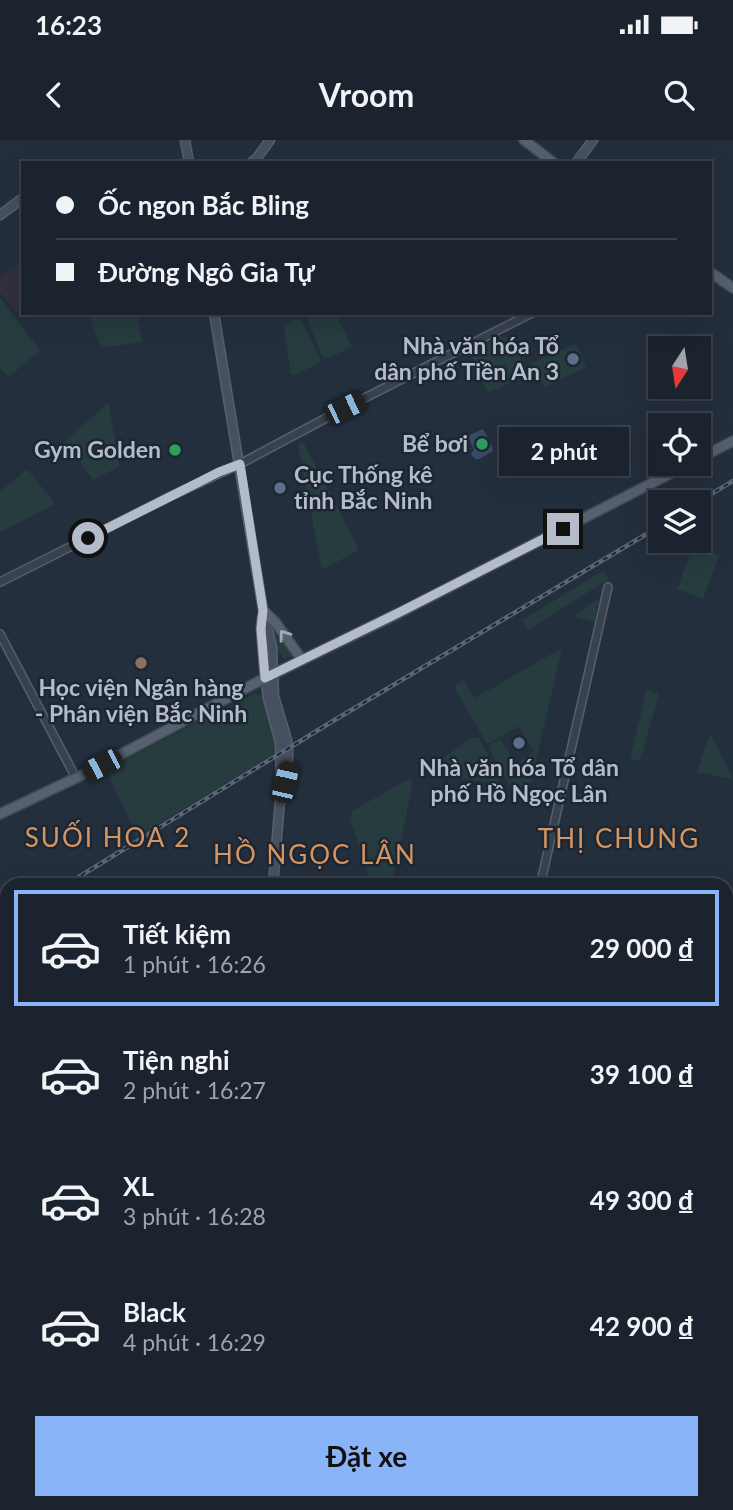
<!DOCTYPE html>
<html lang="vi">
<meta charset="utf-8">
<style>
body{margin:0;font-family:Lato,sans-serif;background:#282f3a;color:#f1f3f6;height:100vh;display:flex;flex-direction:column;font-size:26px;white-space:nowrap}
*{box-sizing:border-box;margin:0}
p{font-size:23px;color:#a0a4aa}
.icon{flex:none;width:38px;height:38px;fill:none;stroke:currentColor;stroke-width:2;stroke-linecap:round;stroke-linejoin:round}
.map{position:relative;flex:1;overflow:hidden}
.drawer{position:absolute;left:0px;top:738px;width:733px;height:632px;display:flex;flex-direction:column;background:#1b232e;border-radius:21px 21px 0 0;box-shadow:0 7px 28px #0002,0 0 0 2px #39404a}
.drawer>*{flex:none}
.hud{position:absolute;left:21px;top:21px;width:691px;height:154px;border-radius:0px;box-shadow:0 7px 28px #0002,0 0 0 2px #39404a;display:grid;align-content:center;height:154px;padding:0 35px;background:#1b232e}
.needle{width:46px;rotate:192deg}
.fabs{position:absolute;left:648px;top:196px;display:grid;gap:14px}
.fabs a{display:grid;place-items:center;width:63px;height:63px;border-radius:0px;background:#1b232e;box-shadow:0 7px 28px #0002,0 0 0 2px #39404a;font-size:35px}
.end{position:absolute;width:32px;height:32px;margin:-16px;border:9px solid #b4bcc9;background:#111;box-shadow:0 0 0 4px #111}
.from{border-radius:50%}
.bubble{position:absolute;height:49px;border-radius:0px;background:#1b232e;box-shadow:0 7px 28px #0002,0 0 0 2px #39404a;font-size:23px;font-weight:700;line-height:49px;text-align:center}
.car{position:absolute;width:21px;height:42px;margin:-21px -10px;border-radius:9px;box-shadow:0 0 5px 2px #0007;background:linear-gradient(#222 24%,#8ab4d8 0 40%,#222 0 76%,#8ab4d8 0 86%,#222 0)}
.hud b{display:flex;align-items:center;gap:24px;height:66px;font-size:26px}
.hud b+b{border-top:2px solid #39404a}
.hud i{width:18px;height:18px;background:#f1f3f6}
ul{padding:12px 0 0;list-style:none}
li{display:flex;align-items:center;gap:21px;height:116px;margin:0 14px 10px;padding:0 21px;border:4px solid transparent;border-radius:0px}
li div{flex:1}
li b{display:block;font-size:26px}
li em{font-style:normal;font-weight:700}
li.on{border-color:#8ab4f8}
li>.icon{width:63px;height:63px;stroke-width:1.5}
.cta{display:flex;gap:14px;margin-top:auto;padding:14px 35px}
.cta a{flex:1;height:80px;border-radius:0px;background:#8ab4f8;color:#111;font-size:28px;font-weight:700;line-height:80px;text-align:center}
.status{display:flex;justify-content:space-between;align-items:center;height:49px;padding:0 35px;background:#1b232e;direction:ltr}
.status svg{height:19px;fill:currentColor}
header{display:flex;justify-content:space-between;align-items:center;height:91px;padding:0 35px;background:#1b232e;font-size:32px;font-weight:700}
.map>svg:first-child{display:block}
</style>
<div class="status"><b>16:23</b><svg viewBox="0 0 49 12"><path d="M0 12V9h3v3zM5 12V6h3v6zM10 12V3h3v9zM15 12V0h3v12zM26 1h20v11H26zM47 4h2v5h-2z"/></svg></div>
<header><svg class="icon" aria-label="back" viewBox="0 0 24 24"><path d="M15 5l-7 7 7 7"/></svg>Vroom<svg class="icon" aria-label="search" viewBox="0 0 24 24"><circle cx="10" cy="10" r="6"/><path d="M15 15l6 6"/></svg></header>
<div class="map">
<svg width="733" height="1370" viewBox="0 0 733 1370">
<rect width="100%" height="100%" fill="#242f3e"/>
<path fill="#32303f" d="M23 120V169L17 173 0 152V138Z"/>
<g fill="#263c3f">
<path d="M0 157 40 211 8 237 0 228Z"/>
<path d="M88 173H137L142 202 103 208 101 207Z"/>
<path d="M311 173H335L352 207 327 218 322 216 308 182Z"/>
<path d="M296 179 302 181 321 221 320 223 295 235 291 234 284 188V185Z"/>
<path d="M501 196 510 199 528 232 527 236 489 252 486 250 471 214 472 210Z"/>
<path d="M576 204 586 227 544 247 531 223Z"/>
<path d="M107 264 109 265 119 325 118 327 93 340 65 301Z"/>
<path d="M303 302 358 408 357 411 322 430 298 305Z"/>
<path d="M26 330H28L53 361V365L0 392V352Z"/>
<path d="M693 406 719 415 703 459 677 449Z"/>
<path d="M603 431 609 439 528 490 522 480Z"/>
<path d="M599 458 594 482 573 476Z"/>
<path d="M275 491 291 513V516L284 519 277 510Z"/>
<path d="M562 508 529 651 511 648 488 606 500 599 516 624 534 612 518 586 487 604 454 547 463 540 475 558Z"/>
<path d="M647 549 659 554 640 621 630 619Z"/>
<path d="M255 553 266 557 279 611 137 697 106 629Z"/>
<path d="M710 593 733 639 697 632Z"/>
<path d="M473 597 479 598 500 638 498 645 440 634 436 625 437 623Z"/>
<path d="M410 638 412 642 411 652 391 745H372L350 678 352 671Z"/>
<path d="M7 802V861L0 866V806Z"/>
<path d="M726 1040 733 1041V1089L726 1087Z"/>
<path d="M7 1297V1337L0 1326V1302Z"/>
</g>
<g fill="#394c67">
<path d="M483 289C486 295 493 305 493 311L479 319H475L471 314 474 310 468 296Z"/>
<path d="M7 947V1009L0 1014V952Z"/>
</g>
<g fill="none" stroke-linecap="round" stroke-linejoin="round">
<defs>
<g id="tertiary">
<path d="M0 442 169 357 240 324 345 268 532 173"/>
<path d="M0 494 76 638"/>
<path d="M540 746 608 447"/>
<path d="M0 937 7 933"/>
<path d="M726 946 732 923"/>
<path d="M726 1195H733"/>
<path d="M726 1247 733 1328"/>
<path d="M0 1341 7 1351"/>
<path d="M15 1363 19 1370"/>
<path d="M492 1363 493 1370"/>
</g>
<g id="secondary">
<path d="M185 0 189 23"/>
<path d="M251 23 257 18 270 0"/>
<path d="M576 23 593 0"/>
<path d="M0 75 23 58"/>
<path d="M214 173 263 470 272 507 274 556 287 600 288 610V625L280 664"/>
<path d="M262 477 261 489 265 538 268 558 280 602 281 644"/>
<path d="M273 746 280 660"/>
<path d="M272 1363 273 1370"/>
</g>
<g id="primary">
<path d="M524 0 554 23"/>
<path d="M710 132 733 148"/>
<path d="M698 319 733 301"/>
<path d="M263 470 276 483 302 520"/>
<path d="M0 674 80 636 265 538 399 473 689 324"/>
</g>
</defs>
<use href="#tertiary" stroke="#565f6c" stroke-width="10"/>
<use href="#secondary" stroke="#565f6c" stroke-width="11"/>
<use href="#primary" stroke="#414a57" stroke-width="12"/>
<use href="#tertiary" stroke="#38414e" stroke-width="7"/>
<use href="#secondary" stroke="#465061" stroke-width="8"/>
<use href="#primary" stroke="#56606e" stroke-width="9"/>
<defs>
<g id="rail">
<path d="M698 362 733 341"/>
<path d="M64 746 333 581 660 386"/>
<path d="M0 784 7 780"/>
</g>
</defs>
<use href="#rail" stroke="#5a6575" stroke-width="4.5"/>
<use href="#rail" stroke="#1d2633" stroke-width="2" stroke-dasharray="5" stroke-linecap="butt"/>
</g>
<defs><path id="oneway-chevron" d="M-2-3.5L2.5 0L-2 3.5" fill="none" stroke-width="1.6" stroke-linecap="round" stroke-linejoin="round" transform="scale(1.75)"/></defs>
<use stroke="#a1aab7" href="#oneway-chevron" transform="translate(284 495) rotate(-125)"/>
<g fill="none" stroke-linecap="round" stroke-linejoin="round">
<path stroke="#b4bcc9" stroke-width="9" d="M88 398 219 332 240 324 263 470 261 489 265 538 398 473 563 389"/>
</g>
<g fill="#5c6f8a" stroke="#1d2633" stroke-width="2.5">
<circle cx="573" cy="219" r="7"/>
<circle cx="280" cy="348" r="7"/>
<circle cx="519" cy="603" r="7"/>
</g>
<g fill="#2e9e5b" stroke="#1d2633" stroke-width="2.5">
<circle cx="482" cy="304" r="7"/>
<circle cx="175" cy="310" r="7"/>
</g>
<circle fill="#8d6e63" stroke="#1d2633" stroke-width="2.5" cx="141" cy="523" r="7"/>
<g text-anchor="middle" stroke-width="5" stroke-linejoin="round" paint-order="stroke">
<g font-size="23" font-weight="bold" fill="#b4bcc9" stroke="#1d2633" text-anchor="end">
<text x="559" y="214">Nhà văn hóa Tổ<tspan x="559" dy="26">dân phố Tiền An 3</tspan></text>
<text x="468" y="312">Bể bơi</text>
<text x="161" y="318">Gym Golden</text>
<text x="294" y="343" text-anchor="start">Cục Thống kê<tspan x="294" dy="26">tỉnh Bắc Ninh</tspan></text>
<text x="141" y="556" text-anchor="middle">Học viện Ngân hàng<tspan x="141" dy="26">- Phân viện Bắc Ninh</tspan></text>
<text x="519" y="636" text-anchor="middle">Nhà văn hóa Tổ dân<tspan x="519" dy="26">phố Hồ Ngọc Lân</tspan></text>
</g>
<g font-size="26" letter-spacing="2" fill="#d59563" stroke="#1d2633">
<text x="108" y="707">SUỐI HOA 2</text>
<text x="619" y="708">THỊ CHUNG</text>
<text x="315" y="724">HỒ NGỌC LÂN</text>
</g>
</g>
</svg>
<div class="fabs">
<a><svg class="needle" viewBox="-14 -14 28 28"><path d="M0-13l5 13h-10z" fill="#e53935"/><path d="M0 13l5-13h-10z" fill="#a0a4aa"/></svg></a>
<a><svg class="icon" aria-label="locate" viewBox="0 0 24 24"><circle cx="12" cy="12" r="6"/><path d="M12 2v4M12 18v4M2 12h4M18 12h4"/></svg></a>
<a><svg class="icon" aria-label="layers" viewBox="0 0 24 24"><path d="M12 4l9 5-9 5-9-5zM3 14l9 5 9-5"/></svg></a>
</div>
<i class="end from" style="left:88px;top:398px"></i>
<i class="end" style="left:563px;top:389px"></i>
<div class="bubble" style="left:499px;top:287px;width:130px">2 phút</div>
<i class="car" style="left:345px;top:268px;rotate:64deg"></i>
<i class="car" style="left:102px;top:625px;rotate:243deg"></i>
<i class="car" style="left:285px;top:642px;rotate:13deg"></i>
<div class="hud">
<b><i class="from"></i>Ốc ngon Bắc Bling</b>
<b><i></i>Đường Ngô Gia Tự</b>
</div>
<section class="drawer">
<ul>
<li class="on"><svg class="icon" aria-label="car" viewBox="0 0 24 24"><path d="M5 17H2v-5l4-1 3-4h7l3 4 3 1v5h-3M9 17h6M6 11h13"/><circle cx="7" cy="17" r="2"/><circle cx="17" cy="17" r="2"/></svg><div><b>Tiết kiệm</b><p>1 phút · 16:26</p></div><em>29 000 ₫</em></li>
<li><svg class="icon" aria-label="car" viewBox="0 0 24 24"><path d="M5 17H2v-5l4-1 3-4h7l3 4 3 1v5h-3M9 17h6M6 11h13"/><circle cx="7" cy="17" r="2"/><circle cx="17" cy="17" r="2"/></svg><div><b>Tiện nghi</b><p>2 phút · 16:27</p></div><em>39 100 ₫</em></li>
<li><svg class="icon" aria-label="car" viewBox="0 0 24 24"><path d="M5 17H2v-5l4-1 3-4h7l3 4 3 1v5h-3M9 17h6M6 11h13"/><circle cx="7" cy="17" r="2"/><circle cx="17" cy="17" r="2"/></svg><div><b>XL</b><p>3 phút · 16:28</p></div><em>49 300 ₫</em></li>
<li><svg class="icon" aria-label="car" viewBox="0 0 24 24"><path d="M5 17H2v-5l4-1 3-4h7l3 4 3 1v5h-3M9 17h6M6 11h13"/><circle cx="7" cy="17" r="2"/><circle cx="17" cy="17" r="2"/></svg><div><b>Black</b><p>4 phút · 16:29</p></div><em>42 900 ₫</em></li>
</ul>
<div class="cta"><a>Đặt xe</a></div>
</section>
</div>
